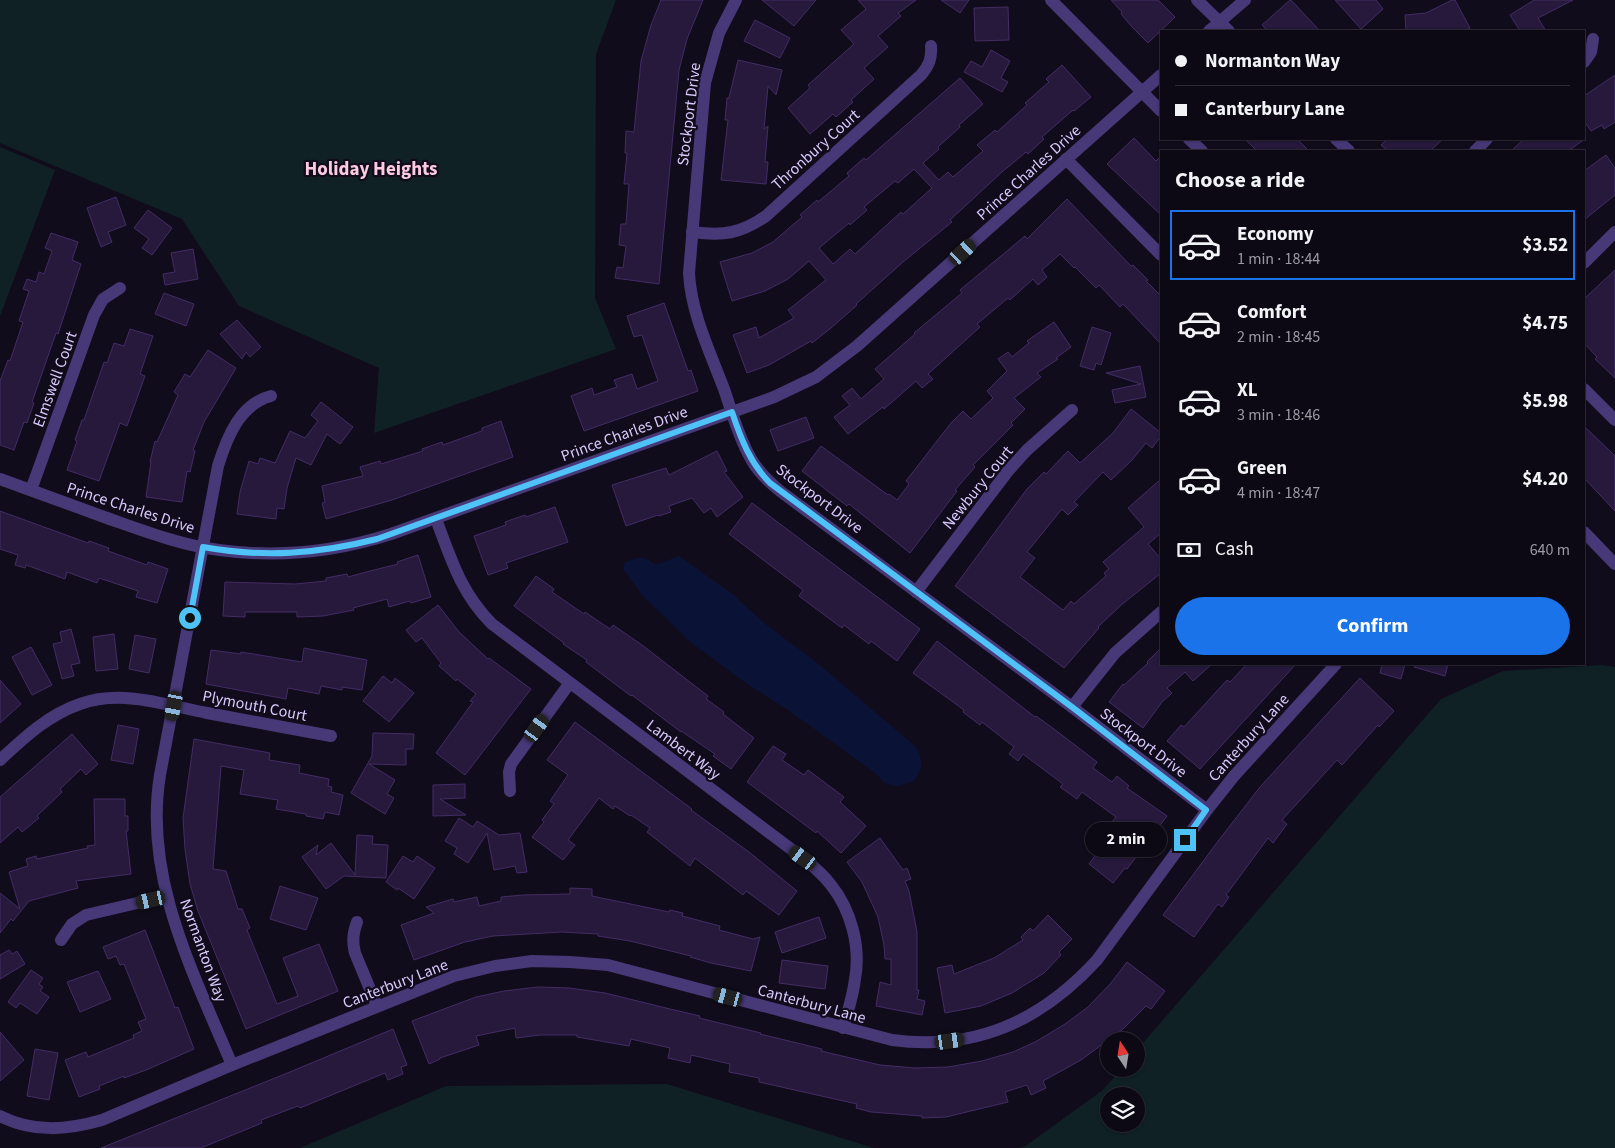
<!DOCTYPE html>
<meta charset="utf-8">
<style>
body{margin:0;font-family:"Source Sans 3",sans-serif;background:#1b1722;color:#f1f3f6;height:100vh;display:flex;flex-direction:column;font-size:19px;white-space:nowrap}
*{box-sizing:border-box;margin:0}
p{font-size:16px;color:#9a9aa0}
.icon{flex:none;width:28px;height:28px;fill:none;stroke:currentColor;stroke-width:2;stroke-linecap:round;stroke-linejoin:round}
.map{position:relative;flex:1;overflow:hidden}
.drawer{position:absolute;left:1160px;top:150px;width:425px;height:515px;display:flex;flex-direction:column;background:#0d0914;border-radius:0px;box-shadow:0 1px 4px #0004,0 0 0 1px #2d2a34}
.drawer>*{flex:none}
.hud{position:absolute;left:1160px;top:30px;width:425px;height:110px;border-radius:0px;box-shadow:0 1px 4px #0004,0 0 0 1px #2d2a34;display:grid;align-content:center;height:110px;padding:0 15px;background:#0d0914}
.needle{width:32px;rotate:348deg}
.buttons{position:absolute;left:1100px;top:1032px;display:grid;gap:10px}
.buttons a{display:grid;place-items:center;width:45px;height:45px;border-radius:50%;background:#0d0914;box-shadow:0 1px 4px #0004,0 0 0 1px #2d2a34;font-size:25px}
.end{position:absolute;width:22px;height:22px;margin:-11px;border:6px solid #4fc3f7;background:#111;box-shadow:0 0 0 2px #111}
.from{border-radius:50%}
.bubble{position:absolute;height:35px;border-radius:18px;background:#0d0914;box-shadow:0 1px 4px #0004,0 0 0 1px #2d2a34;font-size:16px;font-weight:700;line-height:35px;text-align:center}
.car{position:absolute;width:15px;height:30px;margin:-15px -8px;border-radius:6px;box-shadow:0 0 4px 1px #0007;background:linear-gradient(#222 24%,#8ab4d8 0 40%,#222 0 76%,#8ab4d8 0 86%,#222 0)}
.hud b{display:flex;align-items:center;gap:18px;height:48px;font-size:19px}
.hud b+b{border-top:1px solid #2d2a34}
.hud i{width:12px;height:12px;background:#f1f3f6}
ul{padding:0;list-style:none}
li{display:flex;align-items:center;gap:15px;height:70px;margin:0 10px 8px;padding:0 5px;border:2px solid transparent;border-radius:0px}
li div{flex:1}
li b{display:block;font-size:19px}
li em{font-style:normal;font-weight:700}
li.selected{border-color:#1a73e8}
li>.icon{width:45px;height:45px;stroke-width:1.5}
h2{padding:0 15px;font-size:22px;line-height:60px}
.pay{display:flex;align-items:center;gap:12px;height:55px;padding:0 15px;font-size:19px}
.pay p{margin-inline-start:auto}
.primary-button{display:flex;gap:10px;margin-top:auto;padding:10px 15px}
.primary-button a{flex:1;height:58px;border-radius:30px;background:#1a73e8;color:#fff;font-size:20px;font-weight:700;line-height:58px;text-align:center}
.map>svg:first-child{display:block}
</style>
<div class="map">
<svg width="1615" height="1148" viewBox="0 0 1615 1148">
<rect width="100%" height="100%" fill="#110c1b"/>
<g fill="#0f2125" fill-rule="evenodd">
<path d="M0 0H616L596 54 595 298 616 349 374 433 379 368 239 306 182 219 0 143Z"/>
<path d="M0 147 55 170 0 316Z"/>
<path d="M1602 665 1615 667V1148H1018L1024 1147 1103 1090 1121 1069H1136V1051L1441 699 1503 671ZM1136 1096V1124H1109V1096Z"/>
<path d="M667 1084 874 1148H300L446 1086Z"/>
</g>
<path fill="#0a1236" d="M679 556 735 596 764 623 820 665 916 747C924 762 923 769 913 782L897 786 885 783 875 773 831 741 788 710 747 684 689 641 642 595 623 569 625 562C637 558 644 555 654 564 664 564 670 558 679 556Z"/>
<g fill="#26193b" stroke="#432c66" fill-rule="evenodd">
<path d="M661 0H703L687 39 679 70 659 284 615 278 617 267 623 268 626 246 619 245 621 224H626L629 184H624L627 153H625L626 131 634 132 641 61 651 25Z"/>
<path d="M762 0H816L794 26Z"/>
<path d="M858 0H916L898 13 901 16 878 36 888 47 864 68 874 79 851 100 853 102 836 117 833 114 810 134 788 108 810 88 808 85 854 44 841 30 866 9Z"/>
<path d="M941 0H969L960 13Z"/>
<path d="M1111 0H1158L1175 17 1148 43 1133 28 1121 14 1122 12Z"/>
<path d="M1290 0H1291L1320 31H1268L1262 25Z"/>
<path d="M1335 0H1376L1383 9 1361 29Z"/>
<path d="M1452 0H1455L1470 28 1464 31H1406L1405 15 1426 13Z"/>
<path d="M1534 0H1573L1538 18 1546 31H1520L1510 15Z"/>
<path d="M1008 7 1009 40 975 41 974 8Z"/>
<path d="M755 20 790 38 780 58 744 41Z"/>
<path d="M991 50 1010 61 1001 78 1008 82 1002 92 964 72 971 61 982 67Z"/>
<path d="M738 60 782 70 776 95 768 86 764 129 768 126 765 162H768L766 184 721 180 728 120H725L727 98H729Z"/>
<path d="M1062 65 1091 97 1074 111 1073 110 1042 137 1044 139 1028 154 1026 152 1002 172 950 220 952 222 903 262 856 304 857 305 831 328 812 343 811 341 769 365 747 373 733 335 756 327 759 338 794 318 788 310 826 280 809 261 788 279 765 291 732 301 720 262 752 253 773 242 802 217 800 215 817 200 818 202 849 176 847 173 864 158 866 160 960 78 983 104 959 125 960 127 938 147 939 149 923 163 939 180 948 172 953 177 983 151 977 145 995 130 997 132 1027 105 1025 103 1049 82 1046 79ZM914 169 932 188 903 214 901 212 855 254 850 249 833 264 819 248 849 223 850 225 867 210 864 207 895 181 898 183Z"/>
<path d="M1615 75V122L1604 129 1602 125 1591 131 1584 121V96Z"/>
<path d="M1134 138 1156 161 1161 156V215L1107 164Z"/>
<path d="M1245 139H1297L1309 151H1257Z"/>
<path d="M1387 139H1443L1430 151H1388L1381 145Z"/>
<path d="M1524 139H1585L1568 151H1511Z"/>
<path d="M1606 155 1615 168V195L1584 220V171Z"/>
<path d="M116 197 126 225 108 232 112 242 101 247 87 208Z"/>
<path d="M1067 199 1131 266 1133 265 1148 280 1146 281 1161 296V344L1123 304 1120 307 1099 285 1096 288 1075 267 1074 268 1060 254 1042 270 1047 277 1038 285 1033 279 1010 300 1008 298 977 324 980 327 928 374 933 379 922 388 916 381 884 409 883 407 848 434 834 417 850 405 842 396 852 388 861 399 884 379 875 369 915 334 914 333 962 293 960 290 1025 236 1027 239Z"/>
<path d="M148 210 172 228 152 255 142 248 149 239 134 228Z"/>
<path d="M51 233 78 242 72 260 81 264 58 334 56 333 32 402 34 403 27 423 24 422 14 450 0 445V381L8 360 10 361 23 322 19 321 29 291 23 289 27 279 36 282 39 272 44 274 52 251 45 248Z"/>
<path d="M193 249 198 279 165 285 163 274 175 272 171 253Z"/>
<path d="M1615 270V378L1595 359 1597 357 1584 343V299Z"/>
<path d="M164 293 194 304 186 326 155 314Z"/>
<path d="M664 303 688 371 691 370 698 391 584 431 571 396 592 388 594 395 617 387 614 380 632 374 637 389 658 381 642 335 634 337 627 316Z"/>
<path d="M237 320 261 347 250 357 246 352 242 359 220 334Z"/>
<path d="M1054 322 1071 347 1056 358 1058 359 1037 373 1041 377 1014 398 1025 409 1011 423 1013 425 973 465 975 467 955 490 957 491 910 553 869 520 849 504 847 506 802 471 821 446 888 495 889 494 897 500 909 484 906 481 951 423 963 411 971 419 993 398 987 391 1007 371 998 359 1008 352 1012 357 1029 343 1027 341Z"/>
<path d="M1092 327 1111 333 1101 365 1096 363 1094 370 1080 366Z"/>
<path d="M130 329 153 336 140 374 145 376 127 426 120 423 99 481 67 470 77 441 75 440 82 420H84L104 362 107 363 114 343 124 346Z"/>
<path d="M208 350 236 368 204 422 193 450 195 451 190 472 187 471 182 502 146 497 151 462H150L155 441 157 442 178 395 174 392 185 374 190 377Z"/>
<path d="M1140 366 1146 397 1115 403 1112 390 1141 384 1106 373Z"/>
<path d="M321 402 353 427 340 444 327 434 311 465 296 458 287 488 284 509 277 508 276 519 237 514 240 492 249 461 258 464 260 458 275 463 290 431 305 438 318 421 311 415Z"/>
<path d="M1131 409 1161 433V436L1152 448 1146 443 1132 460 1111 480 1103 472 1074 502 1078 505 1068 515 1062 509 1027 552 1035 558 1020 577 1063 610 1071 601 1074 604 1106 576 1104 573 1109 569 1103 562 1144 527 1128 508 1161 479V533L1148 544 1161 559V573L1120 606 1098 627 1099 628 1064 668 955 586 1027 489 1044 472 1046 474 1068 451 1080 463 1113 433Z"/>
<path d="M806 417 814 438 778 451 770 430Z"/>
<path d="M501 421 513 457 392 500 326 519 322 503 325 502 322 486 363 476 360 467 380 461 381 464 423 451 422 449 442 442 443 445 482 431V428Z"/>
<path d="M1584 426 1615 456V511L1584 478Z"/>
<path d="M717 451 727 471 724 472 743 497 717 517 711 508 704 513 692 498 669 506 671 512 659 516 658 515 626 526 612 485 666 468 669 475Z"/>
<path d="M752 503 920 629 897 661 871 641 869 644 844 625 842 628 799 596 803 590 729 534Z"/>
<path d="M555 507 568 542 506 563 508 568 488 575 474 536 506 525 505 522 525 515 526 517Z"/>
<path d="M0 511 88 543 89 541 109 548 108 551 147 565 148 562 168 569 157 603 136 597 138 591 99 578 97 583 67 572 65 579 26 565 25 568 15 565 18 555 0 549Z"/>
<path d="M418 555 431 597 411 603 410 601 389 607 387 599 353 608 354 610 323 616 297 617V612H245V617L223 616 225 582 295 584 326 581V578L347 574 348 577 370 571 398 564 397 562Z"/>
<path d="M536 576 554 589 552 592 584 614 585 612 610 629 613 625 642 645 708 696 706 699 724 712 723 714 754 738 731 769 713 756 715 754 681 731V732L632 695 631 696 586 662 587 660 563 644 564 643 514 606Z"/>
<path d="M438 605 459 632 488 659 489 658 531 689 465 775 436 753 473 702 470 701 476 694 457 679 456 681 439 666 441 663 422 638 416 642 406 630Z"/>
<path d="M71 629 80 663 71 665 74 676 62 679 53 644 62 642 60 632Z"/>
<path d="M114 634 118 669 96 671 93 637Z"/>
<path d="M135 635 156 639 149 673 129 669Z"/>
<path d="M937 641 1035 717 1036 716 1054 729 1097 762 1093 768 1112 782 1117 776 1129 786 1127 788 1167 816 1127 869 1125 868 1113 883 1089 864 1116 828 1111 823 1116 817 1082 792 1077 799 1060 787 1063 784 1023 754 1018 761 1009 754 1014 747 982 722 980 725 963 712 964 710 913 673Z"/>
<path d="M31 647 52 685 32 695 12 657Z"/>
<path d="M304 648 367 660 362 690 342 687V690L321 686 319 694 288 688 286 699 206 684 211 650 241 654V652L302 662Z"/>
<path d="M1161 648V664H1212L1193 681 1185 672 1167 688 1172 693 1162 702 1143 728 1109 702 1123 684 1124 685 1148 663 1147 662Z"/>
<path d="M1247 664H1296L1200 769 1167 741 1181 725 1184 727 1227 680 1230 682Z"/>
<path d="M1382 664H1405L1401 679 1380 673Z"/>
<path d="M1415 664H1448L1445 676 1414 667Z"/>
<path d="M383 676 392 683 395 678 414 693 389 722 363 701Z"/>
<path d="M1360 678 1394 711 1379 727 1378 725 1342 765 1337 760 1282 820 1287 824 1273 843 1268 838 1226 895 1229 897 1222 907 1218 904 1194 937 1163 915 1219 840 1260 787Z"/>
<path d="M0 680 21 704 0 723Z"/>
<path d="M575 722 692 809 691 810 749 852 797 891 779 915 746 891 743 895 695 858 690 866 647 832 650 828 631 815 630 816 615 806 613 809 599 798 568 840 575 845 563 860 532 837 544 822 542 820 554 804 550 801 568 775 547 760Z"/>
<path d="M118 725 139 729 133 764 111 760Z"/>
<path d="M373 733 414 734 413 749H406V765L369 764 395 780 387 794 394 798 385 814 351 793 372 756Z"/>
<path d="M72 734 98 764 86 775 81 769 60 789 62 792 37 816 39 818 22 832 18 827 0 843V797Z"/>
<path d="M194 739 270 753 269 760 300 765 299 773 329 779 328 786 332 787 331 792 343 795 339 815 325 812 323 819 306 816V814L276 809 278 800 240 794 244 770 221 766 213 869 226 871 238 909H242L250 928 247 930 277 1004 298 996 283 958 319 944 338 991 246 1029 198 911 190 884 185 849 183 818Z"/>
<path d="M773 746 786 754 782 760 804 775 808 770 844 797 840 802 866 826 841 853 817 831 816 833 747 782Z"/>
<path d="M465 784V798L440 799 466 815 433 816V785Z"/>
<path d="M94 799H125V816H128V831H126L131 874 76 881 78 888 29 901 13 921 11 919 0 933V893L20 909 9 872 28 866 26 859 36 856 37 859 88 848 87 846 95 845Z"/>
<path d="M459 818 473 827 477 821 499 835 520 833 527 872 517 873 515 866 494 870 487 833 468 863 454 854 457 848 445 841Z"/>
<path d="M357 835 373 836 372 844 388 845 386 878 344 876 326 889 302 857 318 845 316 855 331 843 355 875Z"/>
<path d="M880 838 903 870 907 868 911 879 905 881 909 891 917 932V990H919L917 999 925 1001 922 1015 876 1006 880 982 891 985V959H885L884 945 878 917 862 882 847 862Z"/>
<path d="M403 856 413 862 417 856 435 868 414 899 398 888 397 890 386 882Z"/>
<path d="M280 886 318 898 306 930 270 919Z"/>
<path d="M570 888 592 889V896L669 912 670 910 683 913 682 916 720 926 719 930 753 939 760 937 751 971 711 963 690 957 691 956 630 941 598 936V934L562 932 493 936 465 942 414 960 401 925 434 913 426 907 453 899 454 902 477 897 479 906 501 901V897L523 895 570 894Z"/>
<path d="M1048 915 1072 939 1059 952 1061 955 1044 973 1012 993 981 1006 945 1013 937 968 952 965 954 974 994 958 1023 940 1021 937 1030 928 1033 931Z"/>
<path d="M819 917 826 938 782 953 775 932Z"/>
<path d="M145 930 175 1008 178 1007 194 1049 146 1070 124 1078V1076L99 1086 100 1089 79 1097 65 1060 86 1052 88 1057 134 1038 133 1035 142 1031 138 1022 146 1019 124 964 120 965 116 956 108 959 103 947Z"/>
<path d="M9 950 12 954 17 951 25 964 0 979V955Z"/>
<path d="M782 960 828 966 825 989 779 983Z"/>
<path d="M1127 962 1165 991 1151 1009 1146 1006 1123 1029 1081 1060 1043 1081 1046 1088 1031 1095 1027 1085 1005 1092 1008 1102 946 1117 922 1118V1116L871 1112 856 1108 857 1104 759 1082V1078L729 1072 730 1064 691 1055 690 1063 668 1058 670 1048 631 1039 629 1046 577 1037V1035H540L516 1038 515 1028 476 1036 479 1045 440 1058V1059L429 1064 412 1021 476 997 504 991 538 987 569 988 605 993 670 1009 700 1016 699 1018 761 1033 760 1034 822 1049 821 1051 880 1065 915 1068 948 1067 982 1061 1013 1052 1037 1041 1065 1024 1088 1007 1111 983Z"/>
<path d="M31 970 43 978 39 984 43 987 40 991 49 997 37 1014 20 1003 16 1008 8 1002Z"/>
<path d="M98 971 111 999 80 1012 67 982Z"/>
<path d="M393 1029 407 1065 401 1067 403 1074 388 1080 385 1073 300 1108 298 1106 261 1120 262 1123 201 1148H101L285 1074Z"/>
<path d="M0 1032 24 1060 0 1081Z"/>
<path d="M35 1049 58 1053 49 1100 27 1096Z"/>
</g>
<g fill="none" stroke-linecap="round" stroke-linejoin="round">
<g stroke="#473978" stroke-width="12">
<path d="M736 0 719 33 705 83 689 273C691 313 710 352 724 389 732 412 738 436 750 457 757 471 768 481 780 491L1072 707 1207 810"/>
<path d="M1197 0 1229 31"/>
<path d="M1209 31 1245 0"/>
<path d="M1584 62 1591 52 1593 39"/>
<path d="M1336 139 1349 151"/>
<path d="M1475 151 1487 139"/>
<path d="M1066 159 1161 255"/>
<path d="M692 232C723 236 740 234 766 216L921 75C929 66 932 58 931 46"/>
<path d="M1584 263 1615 232"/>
<path d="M1584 389 1615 420"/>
<path d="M0 479C36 492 71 505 107 518 144 531 180 545 219 550 278 558 335 552 391 534L774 397 816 377 857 346 1161 75"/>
<path d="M31 490 94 315 103 299 120 288"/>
<path d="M436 519C451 559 461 593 492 624L803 858C813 866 823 874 831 885 851 910 861 947 855 979 853 996 848 1012 843 1028"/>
<path d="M916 592 1008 471 1027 450 1072 410"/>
<path d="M1072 707 1115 653 1161 612"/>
<path d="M0 760C25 737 48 715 80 704 122 689 166 705 207 713 248 721 290 728 331 736"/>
<path d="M510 791 509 772 511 764 569 684"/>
<path d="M357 922C353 933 352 941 355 953L377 1006"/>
<path d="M61 940 72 924 86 915 167 896"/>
<path d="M232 1065C194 974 143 878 160 775L218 466C227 437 240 404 271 396"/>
<path d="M0 1116C34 1133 67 1130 102 1120L232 1065 454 976 495 966 532 961 570 962 608 965 892 1040C976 1051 1041 1021 1097 960L1207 810 1234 776 1336 664"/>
</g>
<g stroke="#473978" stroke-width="12">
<path d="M1051 0 1161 111"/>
<path d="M1189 139 1202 151"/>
<path d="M1584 532 1615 564"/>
</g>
</g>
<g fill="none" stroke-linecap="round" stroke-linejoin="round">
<path stroke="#4fc3f7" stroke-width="6" d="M190 618 203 547C264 558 317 554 377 539L732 412C741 439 750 463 770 483L1072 707 1206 810 1185 840"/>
</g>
<g text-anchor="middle" stroke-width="4.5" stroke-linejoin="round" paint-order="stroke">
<g font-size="16" fill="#d9c9fc" stroke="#110c1b">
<text transform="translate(688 114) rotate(-83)" y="6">Stockport Drive</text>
<text transform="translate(815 149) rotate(-42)" y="6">Thronbury Court</text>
<text transform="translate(1028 172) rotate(-42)" y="6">Prince Charles Drive</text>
<text transform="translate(54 379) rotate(-70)" y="6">Elmswell Court</text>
<text transform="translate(624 433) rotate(-20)" y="6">Prince Charles Drive</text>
<text transform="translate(977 487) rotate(-51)" y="6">Newbury Court</text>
<text transform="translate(820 498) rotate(37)" y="6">Stockport Drive</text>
<text transform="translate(131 507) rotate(18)" y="6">Prince Charles Drive</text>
<text transform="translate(255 705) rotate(11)" y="6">Plymouth Court</text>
<text transform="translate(1248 737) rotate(-48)" y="6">Canterbury Lane</text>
<text transform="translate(1144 742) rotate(37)" y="6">Stockport Drive</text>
<text transform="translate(684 749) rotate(37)" y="6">Lambert Way</text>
<text transform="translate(204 950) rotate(70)" y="6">Normanton Way</text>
<text transform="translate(395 983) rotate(-21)" y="6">Canterbury Lane</text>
<text transform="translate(812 1003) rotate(15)" y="6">Canterbury Lane</text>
</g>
<g font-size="19" font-weight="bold" fill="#fdcbe1" stroke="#110c1b">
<text x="371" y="175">Holiday Heights</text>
</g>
</g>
</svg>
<div class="buttons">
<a><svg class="needle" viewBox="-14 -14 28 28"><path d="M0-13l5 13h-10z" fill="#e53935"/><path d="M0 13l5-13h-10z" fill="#9a9aa0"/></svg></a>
<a><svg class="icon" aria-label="layers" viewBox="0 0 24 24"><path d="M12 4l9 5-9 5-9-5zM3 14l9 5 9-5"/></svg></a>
</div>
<i class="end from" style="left:190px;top:618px"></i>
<i class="end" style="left:1185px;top:840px"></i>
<div class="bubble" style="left:1085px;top:822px;width:82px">2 min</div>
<i class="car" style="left:963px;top:252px;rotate:48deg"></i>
<i class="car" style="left:174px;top:706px;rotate:191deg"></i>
<i class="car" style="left:537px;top:728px;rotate:36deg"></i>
<i class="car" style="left:803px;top:858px;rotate:306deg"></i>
<i class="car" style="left:151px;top:900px;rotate:257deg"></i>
<i class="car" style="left:728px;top:997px;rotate:285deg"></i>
<i class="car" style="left:950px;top:1041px;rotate:82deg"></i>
<div class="hud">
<b><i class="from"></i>Normanton Way</b>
<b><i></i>Canterbury Lane</b>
</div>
<section class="drawer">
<h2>Choose a ride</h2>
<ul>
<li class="selected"><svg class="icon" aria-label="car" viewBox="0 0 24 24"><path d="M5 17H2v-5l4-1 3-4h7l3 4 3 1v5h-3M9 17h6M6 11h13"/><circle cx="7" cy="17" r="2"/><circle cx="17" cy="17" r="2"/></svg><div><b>Economy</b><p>1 min · 18:44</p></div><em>$3.52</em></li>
<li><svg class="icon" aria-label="car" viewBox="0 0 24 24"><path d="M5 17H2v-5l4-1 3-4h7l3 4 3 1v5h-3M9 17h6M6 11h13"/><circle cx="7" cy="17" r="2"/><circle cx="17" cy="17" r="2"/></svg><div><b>Comfort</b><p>2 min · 18:45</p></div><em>$4.75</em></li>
<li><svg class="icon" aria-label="car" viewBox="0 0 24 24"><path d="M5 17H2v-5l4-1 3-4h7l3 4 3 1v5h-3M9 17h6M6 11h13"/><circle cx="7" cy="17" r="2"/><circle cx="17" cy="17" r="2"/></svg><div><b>XL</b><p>3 min · 18:46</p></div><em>$5.98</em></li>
<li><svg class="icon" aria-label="car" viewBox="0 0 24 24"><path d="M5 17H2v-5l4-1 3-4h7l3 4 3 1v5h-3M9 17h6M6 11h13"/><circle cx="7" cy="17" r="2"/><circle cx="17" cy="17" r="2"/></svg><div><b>Green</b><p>4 min · 18:47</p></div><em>$4.20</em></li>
</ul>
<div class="pay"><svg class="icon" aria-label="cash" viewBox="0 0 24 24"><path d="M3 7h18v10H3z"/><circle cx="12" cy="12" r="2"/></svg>Cash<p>640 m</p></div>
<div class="primary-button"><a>Confirm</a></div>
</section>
</div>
